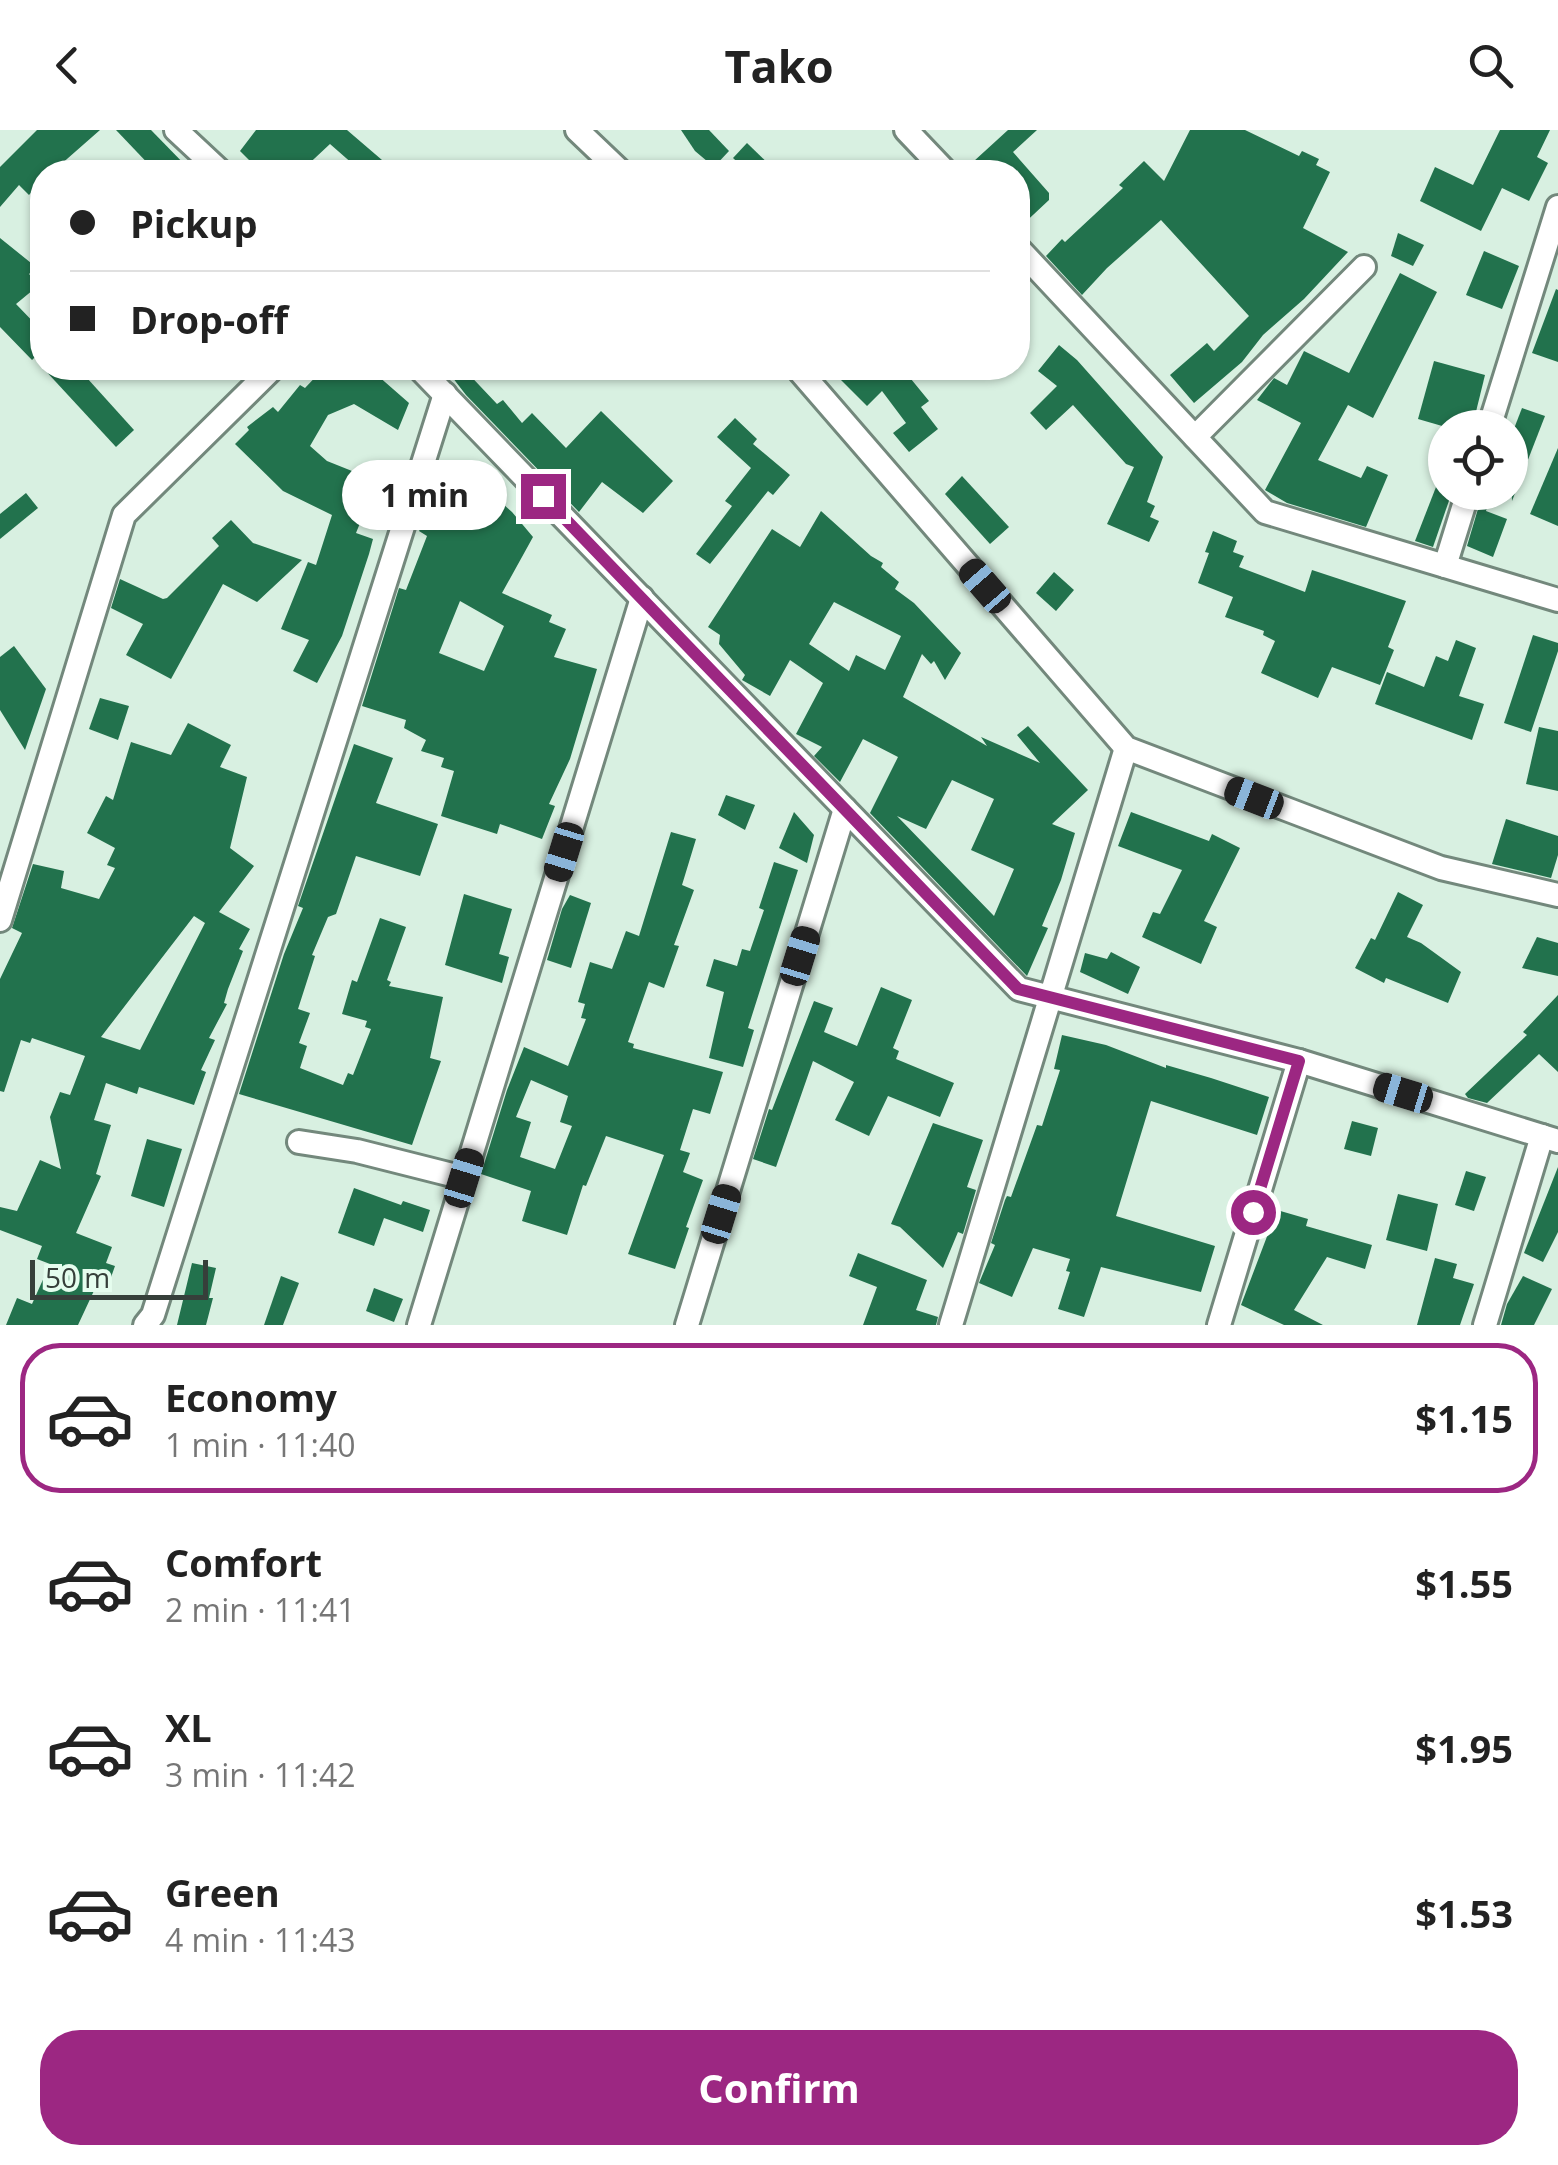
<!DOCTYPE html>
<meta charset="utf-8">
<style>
body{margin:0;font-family:"Open Sans",sans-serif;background:#f2f2f2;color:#222;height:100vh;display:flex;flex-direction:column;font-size:38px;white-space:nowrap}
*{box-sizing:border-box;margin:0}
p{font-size:32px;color:#767676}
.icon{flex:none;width:55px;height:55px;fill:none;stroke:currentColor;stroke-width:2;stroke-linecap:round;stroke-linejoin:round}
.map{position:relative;height:1195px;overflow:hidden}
.details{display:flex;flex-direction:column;background:#fff;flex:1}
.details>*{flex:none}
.banner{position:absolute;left:30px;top:30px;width:1000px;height:220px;border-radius:40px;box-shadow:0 2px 8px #0004;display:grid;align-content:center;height:220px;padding:0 40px;background:#fff}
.controls{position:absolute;left:1428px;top:280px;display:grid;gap:20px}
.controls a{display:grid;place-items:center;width:100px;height:100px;border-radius:50%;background:#fff;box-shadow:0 2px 8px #0004;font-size:50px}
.scale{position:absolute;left:30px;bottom:25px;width:178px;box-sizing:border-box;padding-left:10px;border:5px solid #363f3a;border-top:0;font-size:28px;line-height:35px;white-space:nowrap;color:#363f3a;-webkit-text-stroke:8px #e5fdee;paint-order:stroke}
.end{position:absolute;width:45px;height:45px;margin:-22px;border:12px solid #9c2782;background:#fff;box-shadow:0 0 0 5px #fff}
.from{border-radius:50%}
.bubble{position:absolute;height:70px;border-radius:35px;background:#fff;box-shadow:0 2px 8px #0004;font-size:32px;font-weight:700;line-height:70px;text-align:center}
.car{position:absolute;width:30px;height:60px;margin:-30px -15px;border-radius:12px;box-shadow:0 0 8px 2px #0007;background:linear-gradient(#222 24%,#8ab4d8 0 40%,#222 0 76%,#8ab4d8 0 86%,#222 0)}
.banner b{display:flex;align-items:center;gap:35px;height:95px;font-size:38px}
.banner b+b{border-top:2px solid #e0e0e0}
.banner i{width:25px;height:25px;background:#222}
ul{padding:18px 0 0;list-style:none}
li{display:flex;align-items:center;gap:30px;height:150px;margin:0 20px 15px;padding:0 20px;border:5px solid transparent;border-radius:40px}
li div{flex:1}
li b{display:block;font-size:38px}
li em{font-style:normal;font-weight:700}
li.selected{border-color:#9c2782}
li>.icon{width:90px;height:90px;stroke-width:1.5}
.button{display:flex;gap:20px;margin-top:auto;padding:20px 40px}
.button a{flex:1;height:115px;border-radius:40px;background:#9c2782;color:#fff;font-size:40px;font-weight:700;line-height:115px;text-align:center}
header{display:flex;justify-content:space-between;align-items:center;height:130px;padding:0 40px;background:#fff;font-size:45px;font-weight:700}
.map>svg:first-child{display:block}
</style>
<header><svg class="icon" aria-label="back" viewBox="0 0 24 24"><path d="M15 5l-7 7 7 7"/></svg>Tako<svg class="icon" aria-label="search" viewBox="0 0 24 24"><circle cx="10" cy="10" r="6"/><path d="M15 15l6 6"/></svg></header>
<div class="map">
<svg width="1558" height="1195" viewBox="0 0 1558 1195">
<rect width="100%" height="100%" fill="#d8f0e1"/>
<g fill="#22724d" fill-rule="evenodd">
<path d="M37 0H100L59 36 50 42H42V50L29 65 19 55 0 77V37Z"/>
<path d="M116 0H151L192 42H156Z"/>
<path d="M256 0H347L396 42H362L330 14 300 42H261L240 21Z"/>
<path d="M681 0H709L729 21 714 37 695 21Z"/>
<path d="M1008 0H1037L1013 22 1049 63V70L1018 99V42H962Z"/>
<path d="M1190 0H1245L1299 26 1302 21 1319 29 1316 35 1330 42 1303 98 1348 122 1304 169 1263 205 1242 232 1194 273 1170 245 1207 213 1214 221 1249 186 1161 90 1107 138 1082 165 1046 126 1062 109 1065 112 1123 58 1119 55 1144 31 1164 51Z"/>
<path d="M1500 0H1550L1537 27 1548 33 1529 71 1502 58 1481 101 1420 71 1435 37 1473 55Z"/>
<path d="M747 13 777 42H748L733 28Z"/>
<path d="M1398 103 1424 115 1413 136 1391 126Z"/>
<path d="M0 108 36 137 29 144 39 155 16 174 42 201V220L32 230 0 197Z"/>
<path d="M1484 121 1519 136 1502 179 1466 165Z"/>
<path d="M1400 143 1437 162 1373 288 1348 275 1318 330 1361 348 1367 336 1388 345 1366 397 1287 373 1265 360 1301 293 1257 270 1274 248 1287 255 1304 221 1349 243Z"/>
<path d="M1556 159 1558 160V232L1532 223Z"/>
<path d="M1059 215 1077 230 1163 327 1147 372 1155 376 1150 387 1159 391 1149 412 1107 394 1134 337 1126 334 1073 275 1046 300 1030 283 1057 256 1038 241Z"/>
<path d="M1434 231 1485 245 1472 298H1449L1418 289Z"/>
<path d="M43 238H78L134 300 116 317Z"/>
<path d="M324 238H369L409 273 398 300 354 274 328 285 310 316 327 331 377 351 356 403 373 409 369 424 342 506 317 553 293 541 309 510 281 499 308 432 316 435 332 385 283 361 235 314 249 300 247 297 273 277 278 282 300 255 305 258Z"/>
<path d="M455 238H463L497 274 503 270 522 293 532 283 566 318 601 281 673 351 643 383 602 352 579 382 466 265 449 243Z"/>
<path d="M829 238H902L929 271 921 277 938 299 909 322 893 303 906 293 882 261 867 276Z"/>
<path d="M1522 278 1545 286 1512 371 1510 309Z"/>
<path d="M735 288 757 309 753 314 790 345 773 365 768 361 710 434 696 424 732 376 725 371 751 338 717 307Z"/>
<path d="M1558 318V396L1530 384Z"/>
<path d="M460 336 512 382 533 407 502 463 552 485 549 492 566 499 554 527 597 539 570 629 549 674 555 676 542 709 500 694 497 704 441 686 454 641 441 637 444 628 421 621 426 610 404 598 406 590 362 576 399 458 406 460 427 406 419 401ZM460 471 504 496 484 541 439 523Z"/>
<path d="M962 346 1009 397 990 414 945 364Z"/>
<path d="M1436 357 1452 362 1433 417 1415 411Z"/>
<path d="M1483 362H1492L1486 381 1507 389 1493 427 1467 416Z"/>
<path d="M26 363 38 378 0 409V384Z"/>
<path d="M821 381 871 426 883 433 881 437 899 452 895 459 914 473 961 523 945 550 934 531 931 534 922 524 903 567 987 616 981 607 1040 633 1017 605 1028 596 1088 660 1052 694 1075 703 1061 750 1042 796 1048 798 1027 846 870 683 898 627 863 609 840 652 814 626 822 617 796 604 823 553 790 530 770 566 742 550 745 545 719 514 720 505 708 497 772 399 800 417ZM834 472 901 506 885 540 856 525 849 541 809 514ZM952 650 994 669 971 720 1014 739 994 786 897 686 926 699Z"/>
<path d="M231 390 253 413 302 430 257 472 223 454 171 549 126 525 143 494 111 478 120 449 163 469 167 468 219 416 212 408Z"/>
<path d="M1213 401 1237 411 1233 422 1244 426 1239 437 1305 462 1312 440 1406 471 1388 517 1394 520 1380 555 1332 537 1318 568 1261 543 1275 511 1263 505 1264 501 1225 487 1233 467 1198 453 1209 423 1205 422Z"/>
<path d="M1054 442 1074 460 1056 481 1036 463Z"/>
<path d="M1533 505 1558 513V521L1531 602 1504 593Z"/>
<path d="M1456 510 1476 518 1459 566 1484 574 1472 610 1375 574 1387 542 1424 557 1436 526 1448 531Z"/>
<path d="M14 516 46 559 25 620 0 580V527Z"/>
<path d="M100 568 129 576 118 610 89 599Z"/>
<path d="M188 593 231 615 220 637 247 647 230 718 254 736 219 782 250 799 239 819 243 821 228 859 224 873 227 874 209 908 215 910 201 940 206 942 194 975 139 957 137 964 106 953 94 990 111 995 96 1044 101 1046 76 1103 112 1117 106 1133 115 1136 109 1153 99 1150 78 1195H6L17 1168 32 1174 50 1134 37 1129 42 1116 0 1100V1077L17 1081 40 1030 61 1039 50 987 60 962 70 965 85 926 32 908 30 913 21 910 4 962 0 961V849L22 803 12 798 33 734 64 741 61 758 99 769 115 738 107 735 115 718 87 703 106 666 113 670 131 612 171 625ZM194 786 205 793 140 920 101 907Z"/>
<path d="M1539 597 1558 601V661L1526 654Z"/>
<path d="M354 614 393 628 376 673 438 694 420 746 356 726 336 784 328 787 312 825 315 826 298 879 310 883 299 913 307 916 300 938 343 955 348 943 353 945 371 899 365 897 367 891 342 884 352 850 357 852 380 788 406 797 387 850 391 852 389 856 443 867 430 928 441 931 412 1015 239 964 284 824 303 778 298 776Z"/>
<path d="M726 665 755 675 745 700 718 685Z"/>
<path d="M794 682 814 705 807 733 779 718Z"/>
<path d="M1131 682 1209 711 1212 704 1240 718 1204 791 1217 797 1201 834 1142 807 1153 782 1160 784 1182 740 1118 716Z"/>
<path d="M1506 689 1558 706V725L1551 748 1492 734Z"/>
<path d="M671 702 696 709 682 755 694 760 674 815 679 816 664 858 649 852 628 912 634 914 633 918 723 942 710 984 693 979 680 1020 690 1023 683 1042 703 1050 686 1097 689 1098 675 1139 628 1124 664 1025 606 1006 586 1056 583 1055 567 1105 522 1091 531 1061 481 1044 507 960 524 917 568 936 586 889 581 888 585 874 578 872 590 832 612 839 626 801 639 806ZM531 950 568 966 560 992 572 996 555 1039 520 1027 531 992 516 987Z"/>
<path d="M774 732 798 740 748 898 754 900 743 937 709 928 724 862 706 856 714 829 737 836 742 819 750 821 764 780 759 778Z"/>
<path d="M1398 762 1423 775 1407 807 1421 813 1461 842 1448 873 1386 848 1384 853 1355 838 1371 808 1375 810Z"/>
<path d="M464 764 512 779 499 824 509 827 502 853 445 835Z"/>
<path d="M570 765 591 773 571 838 547 830 562 779Z"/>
<path d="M1537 807 1558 813V846L1522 838Z"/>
<path d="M1111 822 1140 837 1128 864 1080 842 1085 823 1107 829Z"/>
<path d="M881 857 912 870 893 918 899 921 896 929 954 953 940 987 888 966 869 1006 835 990 854 952 813 931 776 1037 753 1029 769 979 772 980 814 871 833 878 824 902 857 916Z"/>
<path d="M1558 865V942L1539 924 1487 973 1468 968 1465 964 1527 905 1523 902Z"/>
<path d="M1062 905 1106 915 1166 938V935L1211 948 1269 967 1257 1005 1151 971 1116 1086 1215 1116 1201 1162 1101 1137 1084 1187 1058 1179 1070 1142 1066 1141 1070 1129 1033 1118 1012 1167 979 1153 995 1115 991 1113 1005 1070 1007 1066 1011 1067 1037 995 1042 996 1060 940 1054 939Z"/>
<path d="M1352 991 1378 998 1371 1026 1344 1019Z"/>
<path d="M933 993 983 1010 967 1057 976 1060 963 1104 958 1102 943 1138 900 1097 891 1094Z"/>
<path d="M147 1009 182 1019 164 1077 131 1066Z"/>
<path d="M1558 1037V1102L1543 1132 1524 1123Z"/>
<path d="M1466 1041 1486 1047 1474 1081 1455 1075Z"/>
<path d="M354 1058 401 1075 403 1071 430 1080 423 1102 384 1088 374 1116 338 1103Z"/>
<path d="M1398 1064 1438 1074 1427 1121 1386 1110Z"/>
<path d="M1277 1080 1308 1089 1306 1096 1372 1115 1365 1139 1327 1127 1294 1180 1323 1195H1284L1241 1175Z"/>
<path d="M858 1123 927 1150 916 1180 938 1187 936 1195H863L877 1157 849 1146Z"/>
<path d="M1435 1128 1457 1134 1453 1148 1474 1154 1460 1195H1417Z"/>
<path d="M192 1133 216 1138 209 1168H213L206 1195H177Z"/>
<path d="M281 1146 299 1153 283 1195H264Z"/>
<path d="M1523 1146 1552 1159 1534 1195H1501L1507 1174Z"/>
<path d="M374 1158 403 1169 394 1192 366 1181Z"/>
</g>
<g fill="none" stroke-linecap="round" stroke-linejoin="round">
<defs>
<g id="minor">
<path d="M176 0 221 42"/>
<path d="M577 0 621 42"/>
<path d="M906 0 946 42"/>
<path d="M1018 118 1265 382 1558 470"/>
<path d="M419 238 1019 859 1299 931 1558 1011"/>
<path d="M797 238 1126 618 1441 738 1558 765"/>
<path d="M1489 298 1558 77"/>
<path d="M1195 307 1364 137"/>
<path d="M1445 436 1468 362"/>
<path d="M0 790 124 385 273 238"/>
<path d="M299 1012 357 1021 464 1048"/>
<path d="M145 1195 153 1185 445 264"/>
<path d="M419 1195 642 468"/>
<path d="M687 1195 845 679"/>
<path d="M951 1195 1126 618"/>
<path d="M1219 1195 1299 931"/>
<path d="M1485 1195 1542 1006"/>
</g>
</defs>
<use href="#minor" stroke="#73887c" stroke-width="28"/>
<use href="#minor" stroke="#fff" stroke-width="22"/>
</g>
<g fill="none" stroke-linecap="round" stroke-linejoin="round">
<path stroke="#9c2782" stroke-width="12" d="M543 366 1018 859 1299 931 1253 1082"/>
</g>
</svg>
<div class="controls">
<a><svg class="icon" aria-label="locate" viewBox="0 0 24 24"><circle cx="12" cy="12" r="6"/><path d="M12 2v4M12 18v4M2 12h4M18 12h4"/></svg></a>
</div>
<div class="scale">50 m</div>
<i class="end from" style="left:1253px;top:1082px"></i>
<i class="end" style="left:543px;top:366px"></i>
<div class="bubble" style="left:342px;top:330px;width:165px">1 min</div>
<i class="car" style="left:985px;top:456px;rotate:319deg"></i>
<i class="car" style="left:1254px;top:668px;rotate:291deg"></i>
<i class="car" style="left:564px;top:722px;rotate:197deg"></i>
<i class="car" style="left:800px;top:826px;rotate:17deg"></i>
<i class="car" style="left:1403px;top:963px;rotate:287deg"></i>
<i class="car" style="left:464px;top:1048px;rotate:17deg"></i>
<i class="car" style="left:721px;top:1084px;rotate:17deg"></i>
<div class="banner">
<b><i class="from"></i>Pickup</b>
<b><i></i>Drop-off</b>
</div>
</div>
<section class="details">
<ul>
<li class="selected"><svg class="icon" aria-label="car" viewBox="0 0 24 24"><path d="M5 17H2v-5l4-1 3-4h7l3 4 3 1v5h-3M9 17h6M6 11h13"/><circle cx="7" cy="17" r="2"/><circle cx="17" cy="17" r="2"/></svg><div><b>Economy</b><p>1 min · 11:40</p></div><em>$1.15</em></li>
<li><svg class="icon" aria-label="car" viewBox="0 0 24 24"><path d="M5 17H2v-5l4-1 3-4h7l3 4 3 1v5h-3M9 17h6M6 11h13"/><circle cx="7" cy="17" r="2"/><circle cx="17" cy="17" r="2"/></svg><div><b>Comfort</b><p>2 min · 11:41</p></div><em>$1.55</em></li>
<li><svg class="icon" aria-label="car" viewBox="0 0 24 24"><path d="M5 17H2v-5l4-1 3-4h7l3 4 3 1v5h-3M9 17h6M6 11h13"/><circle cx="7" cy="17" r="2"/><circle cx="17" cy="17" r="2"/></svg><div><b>XL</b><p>3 min · 11:42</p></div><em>$1.95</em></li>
<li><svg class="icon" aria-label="car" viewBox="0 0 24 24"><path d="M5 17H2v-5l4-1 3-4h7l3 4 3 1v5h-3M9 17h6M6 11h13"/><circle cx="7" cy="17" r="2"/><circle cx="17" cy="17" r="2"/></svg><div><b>Green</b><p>4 min · 11:43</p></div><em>$1.53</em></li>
</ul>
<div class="button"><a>Confirm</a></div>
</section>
